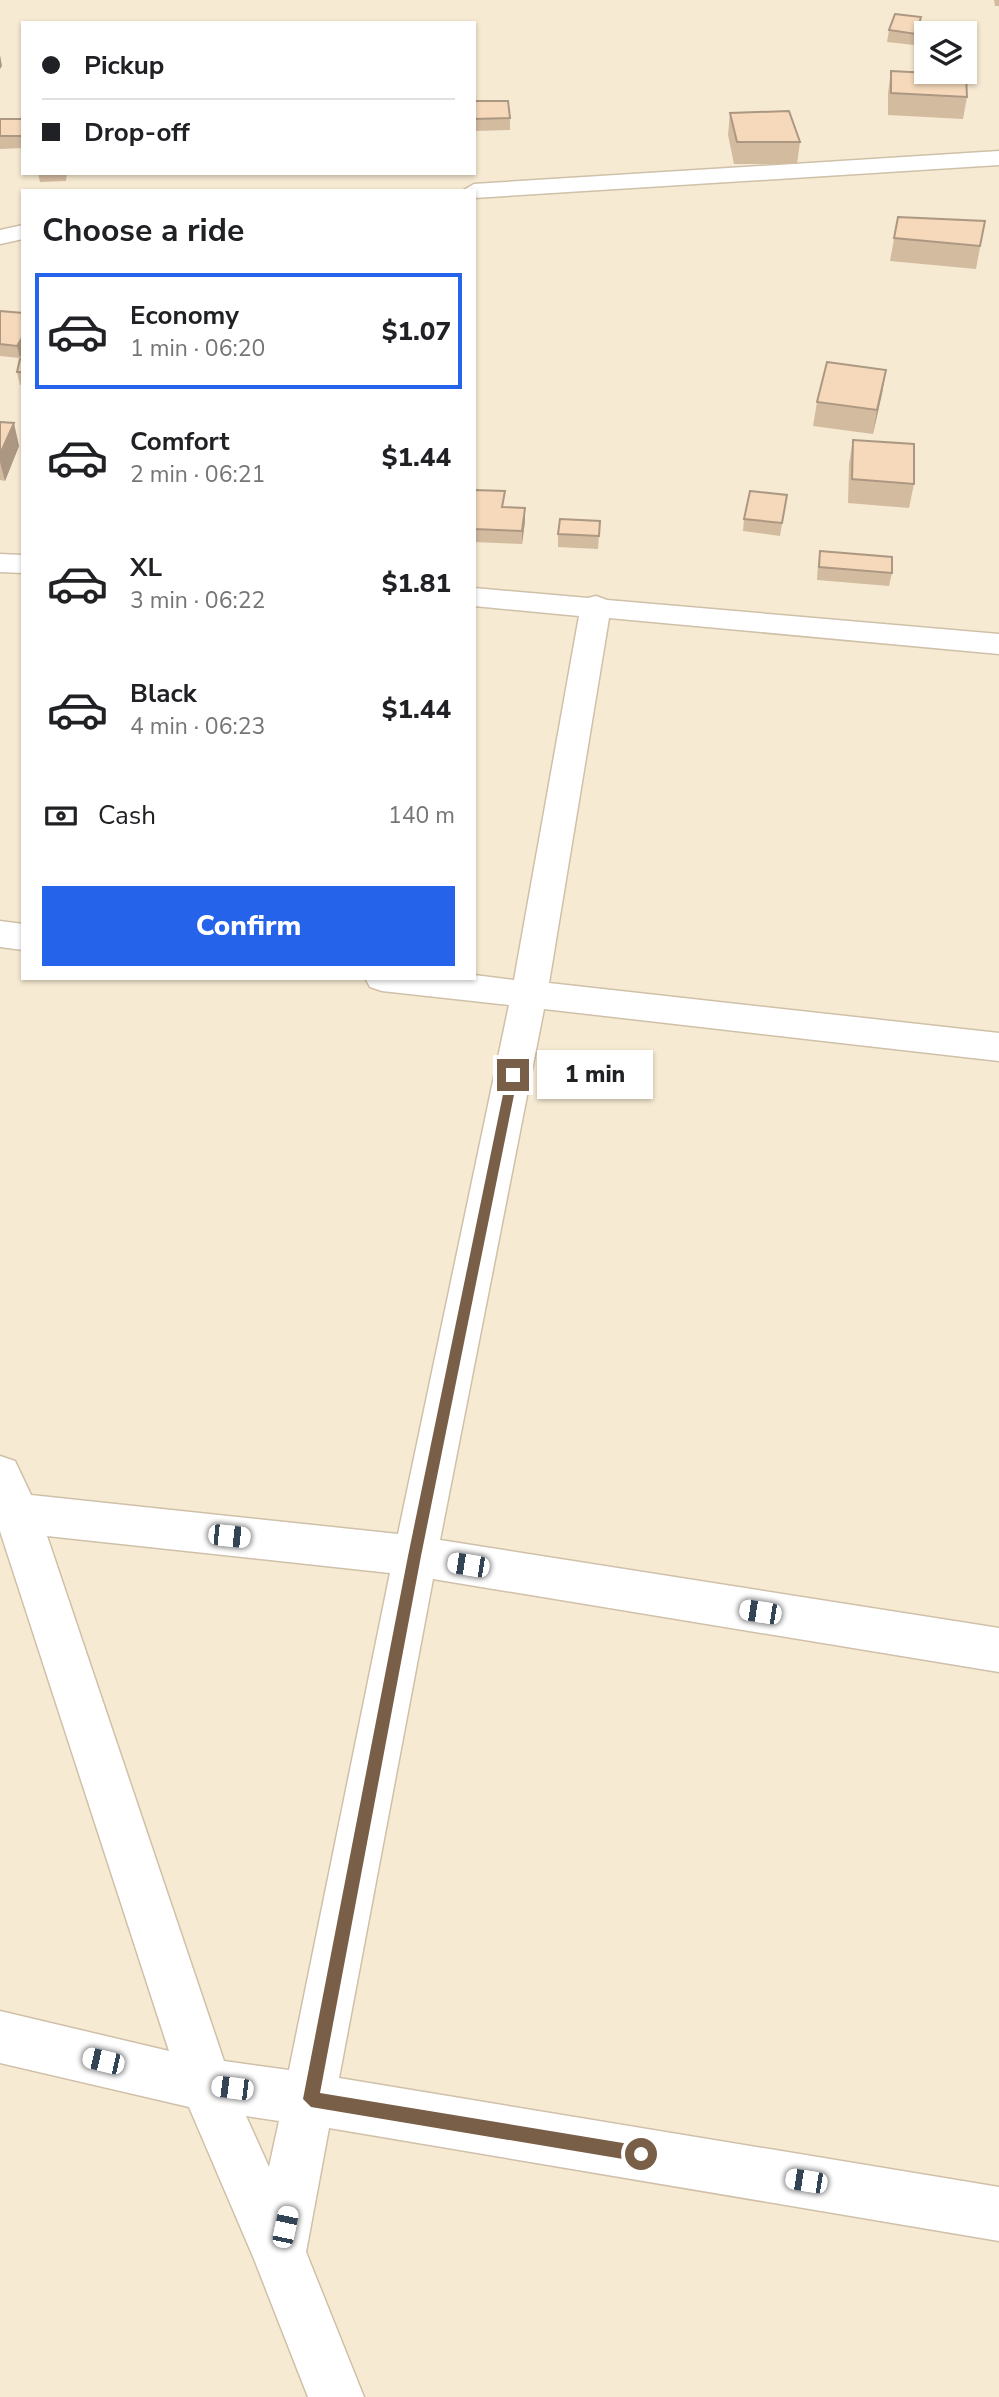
<!DOCTYPE html>
<meta charset="utf-8">
<style>
body{margin:0;font-family:"Nunito Sans",sans-serif;background:#f2f2f2;color:#202124;height:100vh;display:flex;flex-direction:column;font-size:26px;white-space:nowrap}
*{box-sizing:border-box;margin:0}
p{font-size:23px;color:#757577}
.icon{flex:none;width:38px;height:38px;fill:none;stroke:currentColor;stroke-width:2;stroke-linecap:round;stroke-linejoin:round}
.map{position:relative;flex:1;overflow:hidden}
.drawer{position:absolute;left:21px;top:189px;width:455px;height:791px;display:flex;flex-direction:column;background:#fff;border-radius:0px;box-shadow:0 2px 5px #0004}
.drawer>*{flex:none}
.top-card{position:absolute;left:21px;top:21px;width:455px;height:154px;border-radius:0px;box-shadow:0 2px 5px #0004;display:grid;align-content:center;height:154px;padding:0 21px;background:#fff}
.buttons{position:absolute;left:914px;top:21px;display:grid;gap:14px}
.buttons a{display:grid;place-items:center;width:63px;height:63px;border-radius:0px;background:#fff;box-shadow:0 2px 5px #0004;font-size:35px}
.end{position:absolute;width:32px;height:32px;margin:-16px;border:9px solid #795f47;background:#fff;box-shadow:0 0 0 4px #fff}
.from{border-radius:50%}
.bubble{position:absolute;height:49px;border-radius:0px;background:#fff;box-shadow:0 2px 5px #0004;font-size:23px;font-weight:800;line-height:49px;text-align:center}
.car{position:absolute;width:21px;height:42px;margin:-21px -10px;border-radius:9px;box-shadow:0 0 5px 2px #0007;background:linear-gradient(#fff 24%,#345 0 40%,#fff 0 76%,#345 0 86%,#fff 0)}
.top-card b{display:flex;align-items:center;gap:24px;height:66px;font-size:26px}
.top-card b+b{border-top:2px solid #e0e0e0}
.top-card i{width:18px;height:18px;background:#202124}
ul{padding:0;list-style:none}
li{display:flex;align-items:center;gap:21px;height:116px;margin:0 14px 10px;padding:0 7px;border:4px solid transparent;border-radius:0px}
li div{flex:1}
li b{display:block;font-size:26px}
li em{font-style:normal;font-weight:800}
li.current{border-color:#2563eb}
li>.icon{width:63px;height:63px;stroke-width:1.5}
h2{padding:0 21px;font-size:32px;line-height:84px}
.pay{display:flex;align-items:center;gap:18px;height:77px;padding:0 21px;font-size:26px}
.pay p{margin-inline-start:auto}
.action{display:flex;gap:14px;margin-top:auto;padding:14px 21px}
.action a{flex:1;height:80px;border-radius:0px;background:#2563eb;color:#fff;font-size:28px;font-weight:800;line-height:80px;text-align:center}
.map>svg:first-child{display:block}
</style>
<div class="map">
<svg width="999" height="2397" viewBox="0 0 999 2397">
<rect width="100%" height="100%" fill="#fef7e4"/>
<path fill="#f6ead2" fill-rule="evenodd" d="M0 0H999V2397H0ZM23 23H474V173H23ZM926 33H964V72H926ZM23 191H474V978H23Z"/>
<g fill="none" stroke-linecap="round" stroke-linejoin="round">
<defs>
<g id="minor">
<path d="M999 151V165L474 198V191H462L474 184Z"/>
<path d="M23 225V239L0 244V230Z"/>
<path d="M0 554 23 555V573L0 572Z"/>
<path d="M474 588 588 598 596 596 607 600 999 634V654L609 618 549 983 999 1033V1061L544 1009 440 1540 999 1628V1672L433 1579 339 2078 999 2187V2241L329 2128 306 2252 364 2397H308L254 2259 189 2107 0 2063V2011L169 2051 0 1531V1456L15 1461 31 1495 398 1534 509 1005 382 991 370 987 365 978H474V975L514 980 579 616 474 606ZM47 1536 390 1573 289 2070 224 2061ZM246 2116 279 2121 269 2167Z"/>
<path d="M0 921 23 924V950L0 947Z"/>
</g>
</defs>
<use href="#minor" stroke="#d0c0a9" stroke-width="3"/>
<use href="#minor" fill="#fff" fill-rule="evenodd"/>
</g>
<g fill="#d3bba0">
<path d="M994 0H999V6H995Z"/>
<path d="M921 17 914 45 887 42 889 30Z"/>
<path d="M891 71 961 75 967 97 963 119 888 115V93Z"/>
<path d="M474 101 510 118V130L474 131Z"/>
<path d="M730 113 800 142 797 164H734L728 135Z"/>
<path d="M0 119H23V148L0 149Z"/>
<path d="M38 173H67L66 181 40 182Z"/>
<path d="M898 217 985 221 976 269 890 261Z"/>
<path d="M0 311 23 313 20 358 0 356Z"/>
<path d="M23 359V385H20L17 372Z"/>
<path d="M886 370 873 434 813 426 817 402Z"/>
<path d="M0 422 19 446 5 481 0 480Z"/>
<path d="M853 440 914 484 909 508 848 503 849 464Z"/>
<path d="M474 490 504 507 525 521 522 544 474 542Z"/>
<path d="M787 495 780 536 743 531 744 519Z"/>
<path d="M600 521 598 549 558 547V534Z"/>
<path d="M820 551 892 573 889 586 817 580 818 564Z"/>
</g>
<g fill="#ac9882">
<path d="M921 17 919 29 914 45 916 34Z"/>
<path d="M0 55 2 66 0 69Z"/>
<path d="M23 336V353L20 358 17 346Z"/>
<path d="M886 370 882 394 873 434 877 410Z"/>
<path d="M14 423 19 446 5 481 0 462V454Z"/>
<path d="M525 508V521L522 544V531Z"/>
</g>
<g fill="#f5d9ba" stroke="#ac9882" stroke-width="2">
<path d="M895 14 921 17 916 34 889 30Z"/>
<path d="M919 51H926V72H961V75L916 71Z"/>
<path d="M891 71 966 75 967 97 891 93Z"/>
<path d="M474 101H508L510 118 474 119Z"/>
<path d="M789 111 800 142H737L730 113Z"/>
<rect x="0" y="119" width="23" height="17"/>
<path d="M898 217 985 221 980 246 894 238Z"/>
<path d="M0 311 23 313V336L17 346 0 344Z"/>
<path d="M20 359H23V372H17Z"/>
<path d="M827 362 886 370 877 410 817 402Z"/>
<path d="M0 422 14 423 0 454Z"/>
<path d="M853 440 914 444V484L852 479Z"/>
<path d="M474 490 505 491 502 507 525 508 522 531 474 529Z"/>
<path d="M750 491 787 495 782 523 744 519Z"/>
<path d="M560 519 600 521 599 536 558 534Z"/>
<path d="M820 551 892 557V573L819 567Z"/>
</g>
<path fill="#795f47" d="M513 1071 518 1075 421 1556 320 2093 641 2146 649 2154 641 2162 311 2107 303 2099 408 1556 507 1075Z"/>
</svg>
<div class="buttons">
<a><svg class="icon" aria-label="layers" viewBox="0 0 24 24"><path d="M12 4l9 5-9 5-9-5zM3 14l9 5 9-5"/></svg></a>
</div>
<i class="end from" style="left:641px;top:2154px"></i>
<i class="end" style="left:513px;top:1075px"></i>
<div class="bubble" style="left:537px;top:1050px;width:116px">1 min</div>
<i class="car" style="left:229px;top:1536px;rotate:96deg"></i>
<i class="car" style="left:468px;top:1565px;rotate:279deg"></i>
<i class="car" style="left:760px;top:1612px;rotate:279deg"></i>
<i class="car" style="left:103px;top:2061px;rotate:283deg"></i>
<i class="car" style="left:232px;top:2088px;rotate:277deg"></i>
<i class="car" style="left:806px;top:2181px;rotate:279deg"></i>
<i class="car" style="left:285px;top:2227px;rotate:12deg"></i>
<div class="top-card">
<b><i class="from"></i>Pickup</b>
<b><i></i>Drop-off</b>
</div>
<section class="drawer">
<h2>Choose a ride</h2>
<ul>
<li class="current"><svg class="icon" aria-label="car" viewBox="0 0 24 24"><path d="M5 17H2v-5l4-1 3-4h7l3 4 3 1v5h-3M9 17h6M6 11h13"/><circle cx="7" cy="17" r="2"/><circle cx="17" cy="17" r="2"/></svg><div><b>Economy</b><p>1 min · 06:20</p></div><em>$1.07</em></li>
<li><svg class="icon" aria-label="car" viewBox="0 0 24 24"><path d="M5 17H2v-5l4-1 3-4h7l3 4 3 1v5h-3M9 17h6M6 11h13"/><circle cx="7" cy="17" r="2"/><circle cx="17" cy="17" r="2"/></svg><div><b>Comfort</b><p>2 min · 06:21</p></div><em>$1.44</em></li>
<li><svg class="icon" aria-label="car" viewBox="0 0 24 24"><path d="M5 17H2v-5l4-1 3-4h7l3 4 3 1v5h-3M9 17h6M6 11h13"/><circle cx="7" cy="17" r="2"/><circle cx="17" cy="17" r="2"/></svg><div><b>XL</b><p>3 min · 06:22</p></div><em>$1.81</em></li>
<li><svg class="icon" aria-label="car" viewBox="0 0 24 24"><path d="M5 17H2v-5l4-1 3-4h7l3 4 3 1v5h-3M9 17h6M6 11h13"/><circle cx="7" cy="17" r="2"/><circle cx="17" cy="17" r="2"/></svg><div><b>Black</b><p>4 min · 06:23</p></div><em>$1.44</em></li>
</ul>
<div class="pay"><svg class="icon" aria-label="cash" viewBox="0 0 24 24"><path d="M3 7h18v10H3z"/><circle cx="12" cy="12" r="2"/></svg>Cash<p>140 m</p></div>
<div class="action"><a>Confirm</a></div>
</section>
</div>
